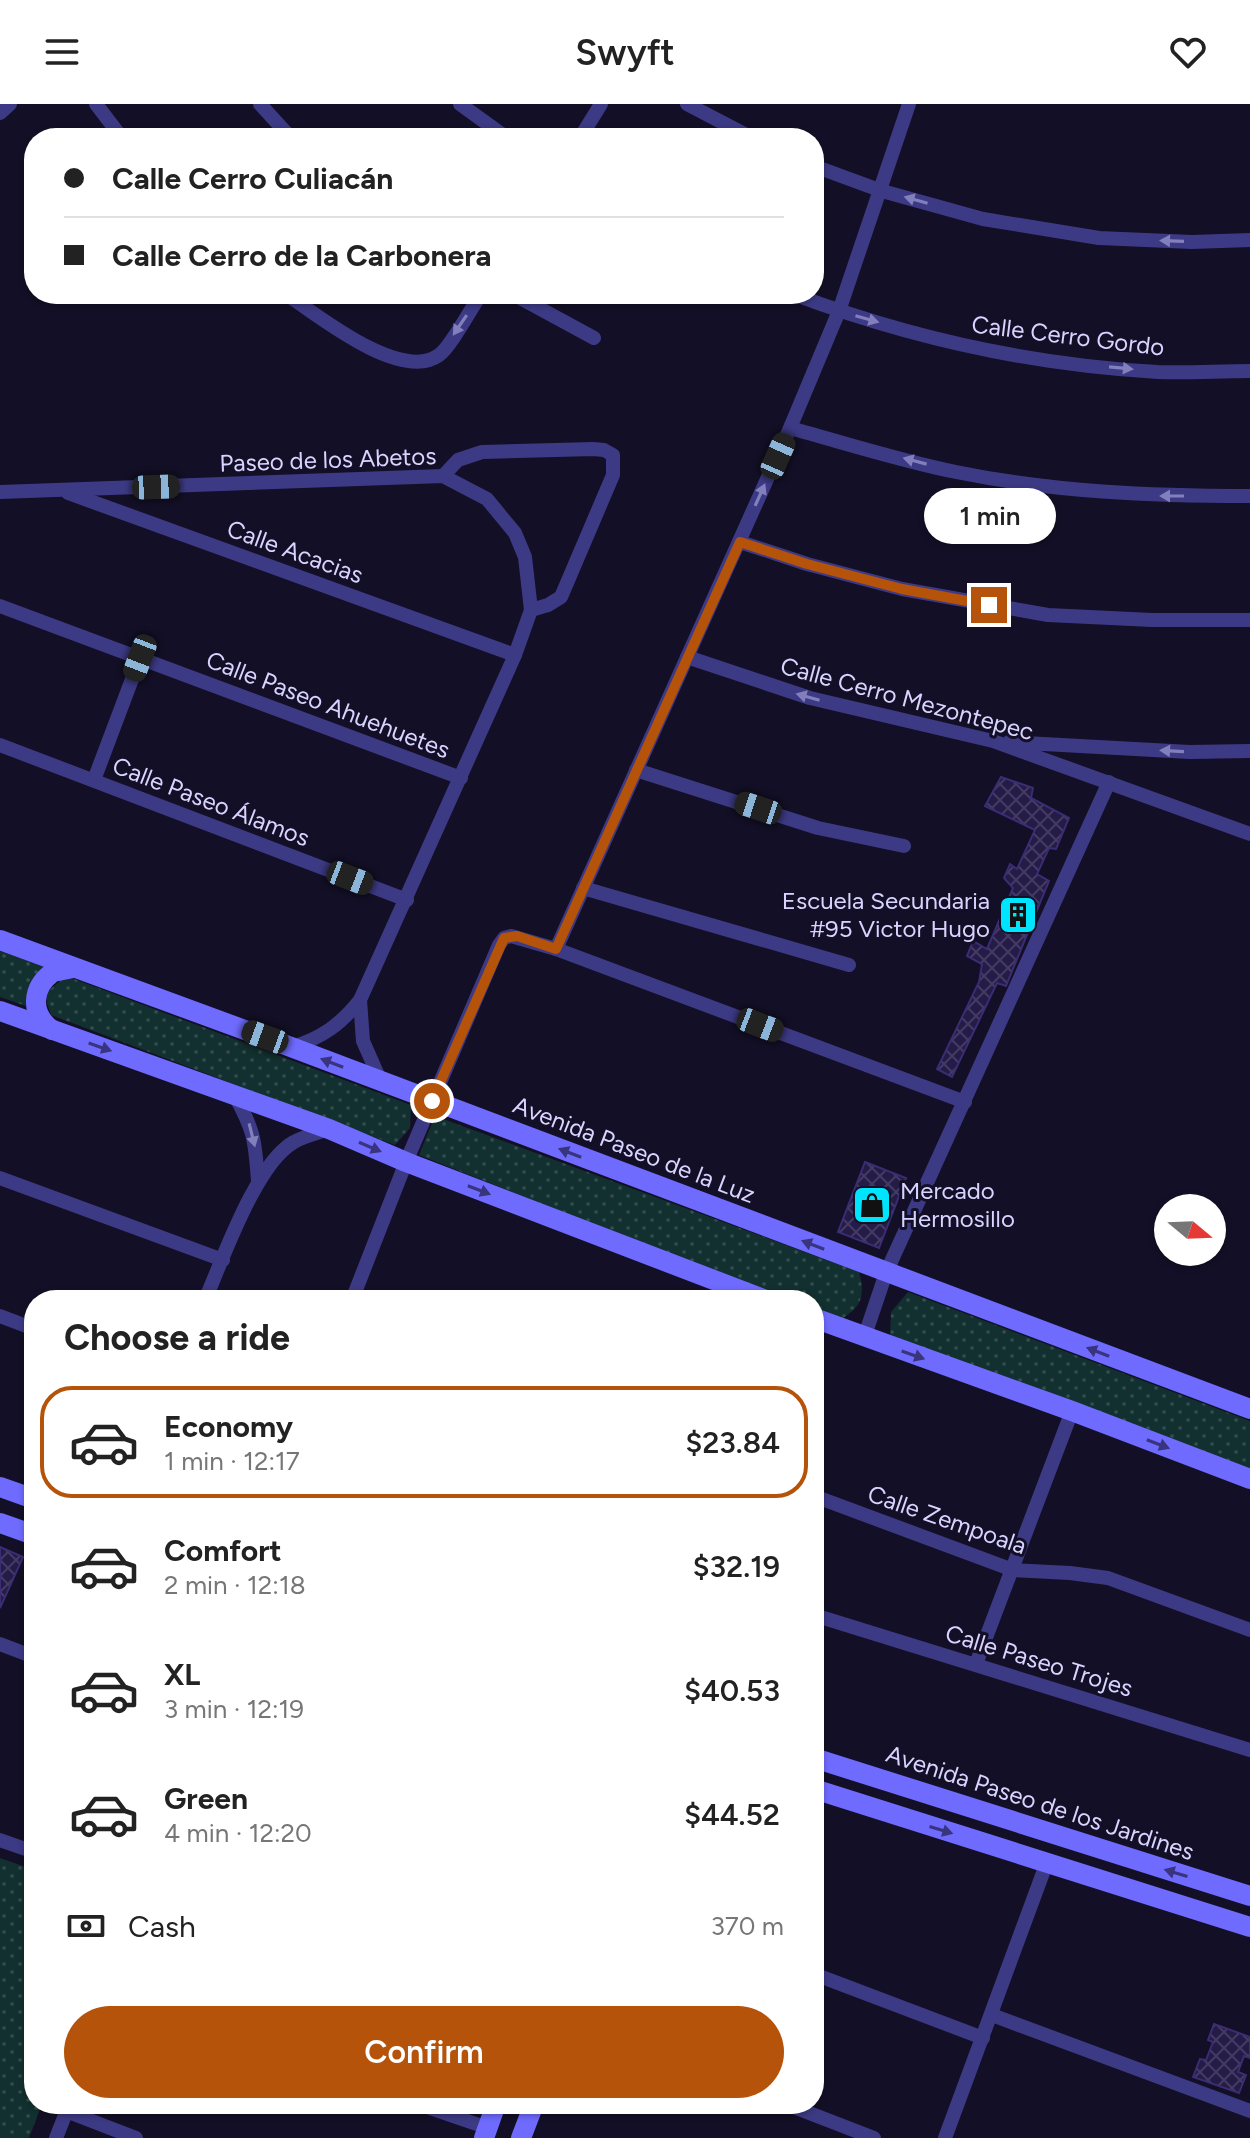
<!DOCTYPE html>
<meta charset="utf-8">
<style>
body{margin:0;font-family:Figtree,sans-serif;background:#f2f2f2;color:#222;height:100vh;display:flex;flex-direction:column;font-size:30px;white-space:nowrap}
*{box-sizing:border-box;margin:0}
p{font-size:26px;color:#767676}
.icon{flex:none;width:44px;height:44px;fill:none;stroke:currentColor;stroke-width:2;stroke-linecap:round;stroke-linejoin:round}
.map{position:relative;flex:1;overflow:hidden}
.side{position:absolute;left:24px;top:1186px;width:800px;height:824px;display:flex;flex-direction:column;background:#fff;border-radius:32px;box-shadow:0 2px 6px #0004}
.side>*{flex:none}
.guide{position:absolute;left:24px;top:24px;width:800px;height:176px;border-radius:32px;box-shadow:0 2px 6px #0004;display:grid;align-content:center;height:176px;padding:0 40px;background:#fff}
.needle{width:52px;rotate:109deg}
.controls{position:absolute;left:1154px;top:1090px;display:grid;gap:16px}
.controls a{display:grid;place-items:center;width:72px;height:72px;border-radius:50%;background:#fff;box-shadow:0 2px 6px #0004;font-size:40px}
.end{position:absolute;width:36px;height:36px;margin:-18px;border:10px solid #b45309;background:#fff;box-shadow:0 0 0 4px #fff}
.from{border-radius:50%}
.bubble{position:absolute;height:56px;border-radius:28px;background:#fff;box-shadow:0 2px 6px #0004;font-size:26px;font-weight:600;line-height:56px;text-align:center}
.car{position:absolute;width:24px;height:48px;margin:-24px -12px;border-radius:10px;box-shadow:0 0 6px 2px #0007;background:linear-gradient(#222 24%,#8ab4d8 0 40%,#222 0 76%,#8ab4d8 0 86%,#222 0)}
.guide b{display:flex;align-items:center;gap:28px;height:76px;font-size:30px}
.guide b+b{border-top:2px solid #e0e0e0}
.guide i{width:20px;height:20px;background:#222}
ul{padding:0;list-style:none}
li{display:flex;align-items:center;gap:24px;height:112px;margin:0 16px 12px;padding:0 24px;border:4px solid transparent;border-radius:32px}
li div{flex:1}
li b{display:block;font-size:30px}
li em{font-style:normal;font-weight:600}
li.selected{border-color:#b45309}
li>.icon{width:72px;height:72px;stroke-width:1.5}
h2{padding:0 40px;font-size:36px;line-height:96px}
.pay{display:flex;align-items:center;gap:20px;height:88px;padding:0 40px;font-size:30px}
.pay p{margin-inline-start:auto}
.primary-button{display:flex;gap:16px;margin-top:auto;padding:16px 40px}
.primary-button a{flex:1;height:92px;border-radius:48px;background:#b45309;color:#fff;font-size:32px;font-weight:600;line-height:92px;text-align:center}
header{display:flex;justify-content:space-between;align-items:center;height:104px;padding:0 40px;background:#fff;font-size:36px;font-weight:600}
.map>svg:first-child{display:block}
</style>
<header><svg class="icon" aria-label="menu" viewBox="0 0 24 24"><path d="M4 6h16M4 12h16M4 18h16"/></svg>Swyft<svg class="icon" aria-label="heart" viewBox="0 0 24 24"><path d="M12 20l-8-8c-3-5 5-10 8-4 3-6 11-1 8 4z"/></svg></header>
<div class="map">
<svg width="1250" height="2034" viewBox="0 0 1250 2034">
<defs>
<pattern id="grass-dots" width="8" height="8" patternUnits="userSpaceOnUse" patternTransform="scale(2)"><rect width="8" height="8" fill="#12302f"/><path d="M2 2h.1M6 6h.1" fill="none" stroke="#344d4e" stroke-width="1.8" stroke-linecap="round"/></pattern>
<pattern id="building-cross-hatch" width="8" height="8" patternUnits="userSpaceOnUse" patternTransform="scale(2)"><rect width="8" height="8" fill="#241b47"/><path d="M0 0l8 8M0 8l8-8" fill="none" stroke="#433b63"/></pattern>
</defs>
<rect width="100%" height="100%" fill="#130f26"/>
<g fill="url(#grass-dots)">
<path d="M0 847 47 864 32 904 0 893Z"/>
<path d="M66 872 411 1001 410 1024 395 1041 51 911 47 899V888Z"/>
<path d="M435 1012 859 1168C866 1193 861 1204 838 1217L814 1207V1196H786L419 1051Z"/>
<path d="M908 1188 1250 1317V1371L890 1233 891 1208Z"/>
<path d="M0 1754 34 1766V2000H42L29 2034H0Z"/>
</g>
<g fill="url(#building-cross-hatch)" stroke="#3b2d73" stroke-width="2">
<path d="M1001 673 1033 684 1031 694 1069 714 1056 745 1049 744 1037 770 1049 777 1006 882 997 879 952 973 937 965 979 878 982 860 967 852 973 837 987 845 1013 784 1004 774 1010 760 1017 765 1035 726 985 702Z"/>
<path d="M865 1058 906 1074 879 1144 838 1128Z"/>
<path d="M0 1443 23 1453 0 1504Z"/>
<path d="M1214 1920 1250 1933V1954L1244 1952 1238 1968 1246 1971 1239 1989 1193 1973 1200 1955 1206 1956 1213 1938 1208 1936Z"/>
</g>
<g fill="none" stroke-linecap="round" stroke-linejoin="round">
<g stroke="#3d3a85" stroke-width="14">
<path d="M96 0 122 34"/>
<path d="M260 0 291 34"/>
<path d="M460 0 507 34"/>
<path d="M687 0 752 34"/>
<path d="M0 9 10 0"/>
<path d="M580 34 601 0"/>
<path d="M814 62 882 87 983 115 1099 134 1192 138 1250 136"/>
<path d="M286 190C317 211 401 279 439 251 450 244 472 203 481 190"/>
<path d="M513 190 594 234"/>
<path d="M793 190C910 234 1033 261 1158 268 1188 269 1219 267 1250 267"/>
<path d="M790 324C845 339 901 357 956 368 1054 388 1151 392 1250 392"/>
<path d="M443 372 458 356 482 348 593 345 604 346 613 351V371L561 493 548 501 531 506"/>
<path d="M0 388 443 372 487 395 515 429 525 453 531 506 515 551 360 896C341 920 322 934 292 943"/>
<path d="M68 389 515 551"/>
<path d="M740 438 807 460 902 485 1048 511 1152 516H1250"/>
<path d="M0 502 461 674"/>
<path d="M687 553 810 594 993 637 1250 730"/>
<path d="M1009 638 1190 648 1250 647"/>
<path d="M0 641 407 796"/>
<path d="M636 666 818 724 904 742"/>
<path d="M94 676 140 554"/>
<path d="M583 784 849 861"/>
<path d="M556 845 790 324 839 207 909 0"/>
<path d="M360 896 363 937 381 978"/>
<path d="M234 990C254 1026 255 1035 258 1077"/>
<path d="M0 1074 223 1156"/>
<path d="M205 1196C223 1155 256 1059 294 1038 304 1032 318 1029 329 1025"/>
<path d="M352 1196 406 1058 499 841 504 834 511 832 556 845 965 998"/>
<path d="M0 1212 34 1225"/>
<path d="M864 1234 886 1169 1109 678"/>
<path d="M814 1392 1013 1466 1070 1469 1108 1474 1250 1526"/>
<path d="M814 1511 1250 1646"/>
<path d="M0 1540 34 1553"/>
<path d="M976 1560 1072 1307"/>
<path d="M0 1736 34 1748"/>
<path d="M814 1870 983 1934"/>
<path d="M992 1911 1250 2007"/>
<path d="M418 2000 488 2024"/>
<path d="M786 2000 874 2034"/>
<path d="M66 2007 136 2034"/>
<path d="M56 2034 69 2001"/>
<path d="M945 2034 1047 1758"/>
</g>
<g stroke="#6f6bff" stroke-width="20">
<path d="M0 836 291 943 1250 1305"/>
<path d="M0 907 329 1025 406 1058 766 1196"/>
<path d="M52 926C30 910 31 884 53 868L73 864"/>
<path d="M814 1214 1072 1307 1250 1375"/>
<path d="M0 1383 34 1395"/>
<path d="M0 1419 34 1431"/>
<path d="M814 1654 1250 1792"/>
<path d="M814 1685 1250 1823"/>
<path d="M484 2034 496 2000"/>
<path d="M521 2034 534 2000"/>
</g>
</g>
<defs><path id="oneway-solid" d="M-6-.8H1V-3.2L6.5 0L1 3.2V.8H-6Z" transform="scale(2)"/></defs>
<g fill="#837fbc">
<use href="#oneway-solid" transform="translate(916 96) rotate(-164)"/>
<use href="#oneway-solid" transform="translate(1172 137) rotate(-178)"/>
<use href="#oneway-solid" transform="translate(867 215) rotate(16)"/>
<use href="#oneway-solid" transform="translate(460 221) rotate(124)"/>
<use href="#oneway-solid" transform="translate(1121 264) rotate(5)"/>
<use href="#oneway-solid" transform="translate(915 357) rotate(-165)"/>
<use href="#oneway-solid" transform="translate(760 391) rotate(-66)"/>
<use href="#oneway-solid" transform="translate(1172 392) rotate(180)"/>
<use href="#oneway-solid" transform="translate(808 593) rotate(-164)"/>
<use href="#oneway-solid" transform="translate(1172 647) rotate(-177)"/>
<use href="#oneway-solid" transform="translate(252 1031) rotate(76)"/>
</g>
<g fill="#38347d">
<use href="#oneway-solid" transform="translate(100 943) rotate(19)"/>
<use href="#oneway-solid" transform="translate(332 959) rotate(-159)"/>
<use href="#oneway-solid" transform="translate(370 1043) rotate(23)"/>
<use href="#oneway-solid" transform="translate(570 1049) rotate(-159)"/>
<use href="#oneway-solid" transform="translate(479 1086) rotate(21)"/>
<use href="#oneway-solid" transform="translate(813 1141) rotate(-159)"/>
<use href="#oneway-solid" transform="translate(1098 1248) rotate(-159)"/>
<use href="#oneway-solid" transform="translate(913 1251) rotate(19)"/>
<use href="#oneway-solid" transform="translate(1158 1340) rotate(21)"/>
<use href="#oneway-solid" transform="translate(941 1726) rotate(17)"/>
<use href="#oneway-solid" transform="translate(1176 1769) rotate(-163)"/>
</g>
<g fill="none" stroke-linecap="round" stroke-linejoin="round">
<path stroke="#b45309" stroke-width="10" d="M432 997 504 834 517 832 556 845 740 438 807 460 902 485 989 501"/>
</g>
<defs>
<symbol id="building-square" viewBox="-11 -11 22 22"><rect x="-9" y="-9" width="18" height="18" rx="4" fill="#00e5ff" stroke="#130f26"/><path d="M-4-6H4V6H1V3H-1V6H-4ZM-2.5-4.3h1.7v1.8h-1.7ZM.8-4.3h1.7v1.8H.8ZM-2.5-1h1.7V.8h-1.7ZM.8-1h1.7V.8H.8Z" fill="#111"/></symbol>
<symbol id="shop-square" viewBox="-11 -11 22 22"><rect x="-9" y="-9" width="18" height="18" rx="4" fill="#00e5ff" stroke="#130f26"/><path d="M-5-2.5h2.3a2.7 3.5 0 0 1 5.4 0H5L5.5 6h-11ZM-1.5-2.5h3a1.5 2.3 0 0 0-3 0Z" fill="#111"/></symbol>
</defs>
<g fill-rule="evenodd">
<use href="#building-square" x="996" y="789" width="44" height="44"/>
<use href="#shop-square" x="850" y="1079" width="44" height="44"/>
</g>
<g text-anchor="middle" stroke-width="6" stroke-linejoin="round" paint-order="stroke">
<g font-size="24" fill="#d9d4ff" stroke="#130f26">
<text transform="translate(1068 232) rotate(7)" y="8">Calle Cerro Gordo</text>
<text transform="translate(328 356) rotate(-2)" y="8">Paseo de los Abetos</text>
<text transform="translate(295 448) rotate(20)" y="8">Calle Acacias</text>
<text transform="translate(907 595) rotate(15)" y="8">Calle Cerro Mezontepec</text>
<text transform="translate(328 601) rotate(21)" y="8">Calle Paseo Ahuehuetes</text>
<text transform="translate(211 698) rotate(21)" y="8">Calle Paseo Álamos</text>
<text transform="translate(634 1046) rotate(21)" y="8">Avenida Paseo de la Luz</text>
<text transform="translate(947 1416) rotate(19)" y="8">Calle Zempoala</text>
<text transform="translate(1039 1557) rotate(17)" y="8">Calle Paseo Trojes</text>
<text transform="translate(1040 1699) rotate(18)" y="8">Avenida Paseo de los Jardines</text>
</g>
<g font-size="24" fill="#d9d4ff" stroke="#130f26" text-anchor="end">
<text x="990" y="805">Escuela Secundaria<tspan x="990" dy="28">#95 Victor Hugo</tspan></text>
<text x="900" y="1095" text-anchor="start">Mercado<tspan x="900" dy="28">Hermosillo</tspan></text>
</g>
</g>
</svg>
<div class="controls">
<a><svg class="needle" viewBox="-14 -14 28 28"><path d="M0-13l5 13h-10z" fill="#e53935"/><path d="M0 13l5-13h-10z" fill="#767676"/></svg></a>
</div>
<i class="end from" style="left:432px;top:997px"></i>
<i class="end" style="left:989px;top:501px"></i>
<div class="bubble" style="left:924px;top:384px;width:132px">1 min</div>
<i class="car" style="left:778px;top:352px;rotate:24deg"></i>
<i class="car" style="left:156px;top:383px;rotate:88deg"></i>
<i class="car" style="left:140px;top:554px;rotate:201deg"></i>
<i class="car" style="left:758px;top:704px;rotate:288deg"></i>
<i class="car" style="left:350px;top:774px;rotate:111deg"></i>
<i class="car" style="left:760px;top:921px;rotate:111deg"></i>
<i class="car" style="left:265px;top:933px;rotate:290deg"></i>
<div class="guide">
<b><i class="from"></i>Calle Cerro Culiacán</b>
<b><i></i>Calle Cerro de la Carbonera</b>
</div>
<section class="side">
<h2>Choose a ride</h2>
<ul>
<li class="selected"><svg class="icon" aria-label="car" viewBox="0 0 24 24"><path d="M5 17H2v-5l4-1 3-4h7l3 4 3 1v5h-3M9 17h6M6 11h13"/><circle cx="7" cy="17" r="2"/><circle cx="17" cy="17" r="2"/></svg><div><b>Economy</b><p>1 min · 12:17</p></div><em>$23.84</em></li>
<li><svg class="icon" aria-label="car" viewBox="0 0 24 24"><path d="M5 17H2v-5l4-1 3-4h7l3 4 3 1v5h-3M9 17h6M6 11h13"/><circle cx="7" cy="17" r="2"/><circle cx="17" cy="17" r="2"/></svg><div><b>Comfort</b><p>2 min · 12:18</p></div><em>$32.19</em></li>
<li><svg class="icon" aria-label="car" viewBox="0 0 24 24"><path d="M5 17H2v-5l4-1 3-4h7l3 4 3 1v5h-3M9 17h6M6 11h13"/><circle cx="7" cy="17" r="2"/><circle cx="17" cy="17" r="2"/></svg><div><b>XL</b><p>3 min · 12:19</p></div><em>$40.53</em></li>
<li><svg class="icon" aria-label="car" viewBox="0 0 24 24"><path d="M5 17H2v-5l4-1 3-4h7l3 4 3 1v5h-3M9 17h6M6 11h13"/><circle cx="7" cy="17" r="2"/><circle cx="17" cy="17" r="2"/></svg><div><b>Green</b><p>4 min · 12:20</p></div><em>$44.52</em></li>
</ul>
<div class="pay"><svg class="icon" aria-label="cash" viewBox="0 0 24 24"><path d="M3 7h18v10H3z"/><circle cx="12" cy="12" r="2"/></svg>Cash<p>370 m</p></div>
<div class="primary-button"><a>Confirm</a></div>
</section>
</div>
